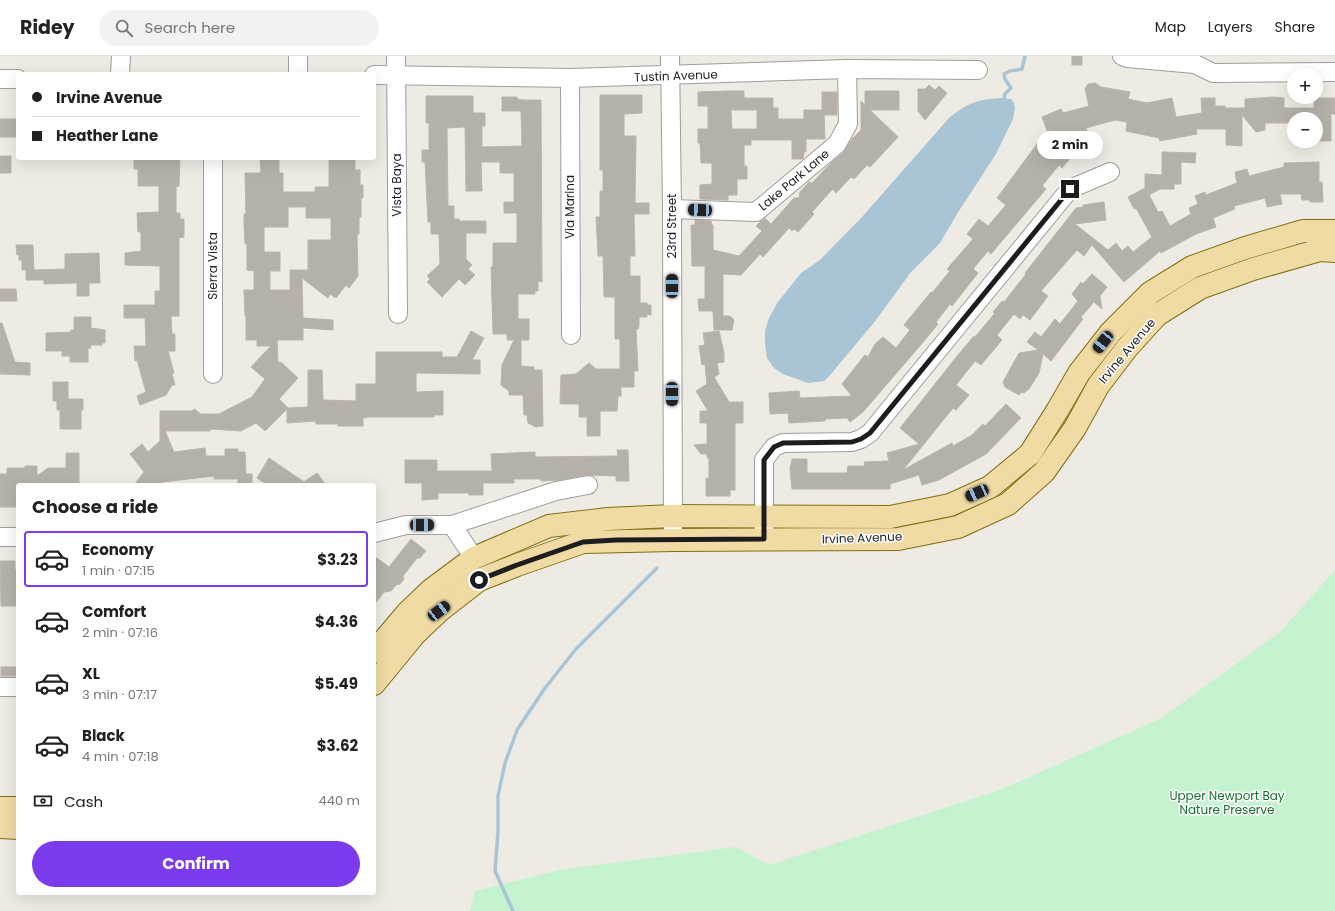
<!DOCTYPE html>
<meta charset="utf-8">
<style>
body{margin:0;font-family:Poppins,sans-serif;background:#f2f2f2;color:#222;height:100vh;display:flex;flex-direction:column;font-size:15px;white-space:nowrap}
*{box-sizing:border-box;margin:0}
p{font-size:13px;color:#767676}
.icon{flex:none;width:22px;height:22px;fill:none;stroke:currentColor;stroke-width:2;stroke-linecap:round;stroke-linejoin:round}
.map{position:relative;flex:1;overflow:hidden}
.sheet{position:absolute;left:16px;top:427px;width:360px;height:412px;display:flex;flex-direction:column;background:#fff;border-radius:4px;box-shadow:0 4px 16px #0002}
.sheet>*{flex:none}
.hud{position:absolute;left:16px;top:16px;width:360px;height:88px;border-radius:4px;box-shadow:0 4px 16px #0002;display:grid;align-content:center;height:88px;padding:0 16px;background:#fff}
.controls{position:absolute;left:1287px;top:12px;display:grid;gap:8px}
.controls a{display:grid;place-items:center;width:36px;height:36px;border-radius:50%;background:#fff;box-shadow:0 4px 16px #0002;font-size:20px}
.end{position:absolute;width:18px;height:18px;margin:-9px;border:5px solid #1d1d1d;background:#fff;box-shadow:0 0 0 2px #fff}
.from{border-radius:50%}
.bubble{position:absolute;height:28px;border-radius:14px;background:#fff;box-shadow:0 4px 16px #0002;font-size:13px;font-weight:700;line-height:28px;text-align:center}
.car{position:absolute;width:12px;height:24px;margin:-12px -6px;border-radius:5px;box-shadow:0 0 3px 1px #0007;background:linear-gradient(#222 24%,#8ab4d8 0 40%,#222 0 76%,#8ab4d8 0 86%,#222 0)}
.hud b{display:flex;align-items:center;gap:14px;height:38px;font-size:15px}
.hud b+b{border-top:1px solid #e0e0e0}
.hud i{width:10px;height:10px;background:#222}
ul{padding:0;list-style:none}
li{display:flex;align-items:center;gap:12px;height:56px;margin:0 8px 6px;padding:0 8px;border:2px solid transparent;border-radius:4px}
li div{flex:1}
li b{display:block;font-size:15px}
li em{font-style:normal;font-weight:700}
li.on{border-color:#7c3aed}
li>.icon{width:36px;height:36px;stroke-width:1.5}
h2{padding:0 16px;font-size:18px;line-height:48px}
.pay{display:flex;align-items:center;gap:10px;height:44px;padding:0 16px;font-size:15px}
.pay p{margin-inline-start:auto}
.primary-button{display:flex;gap:8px;margin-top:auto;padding:8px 16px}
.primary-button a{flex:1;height:46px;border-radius:24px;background:#7c3aed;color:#fff;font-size:16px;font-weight:700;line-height:46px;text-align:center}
header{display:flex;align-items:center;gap:24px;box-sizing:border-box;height:56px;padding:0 20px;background:#fff;border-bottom:1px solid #e0e0e0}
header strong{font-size:19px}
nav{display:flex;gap:22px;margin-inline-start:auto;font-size:14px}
.search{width:280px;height:36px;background:#f2f2f2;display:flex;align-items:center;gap:10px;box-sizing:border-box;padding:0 14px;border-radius:22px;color:#767676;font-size:15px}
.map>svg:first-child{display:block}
</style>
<header>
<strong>Ridey</strong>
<div class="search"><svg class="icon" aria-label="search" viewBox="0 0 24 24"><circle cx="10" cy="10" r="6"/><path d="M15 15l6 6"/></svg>Search here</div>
<nav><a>Map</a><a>Layers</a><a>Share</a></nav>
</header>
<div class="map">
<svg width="1335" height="855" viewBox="0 0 1335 855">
<rect width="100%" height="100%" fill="#edebe4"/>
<path fill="#c5f2cf" d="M1335 514V855H470L475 835 564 813 736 791 769 809 1000 734 1160 663 1280 576Z"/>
<path fill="#a9c5d5" d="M1002 42 1011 43 1014 47 1015 53 1013 63 996 98 957 158 940 187 911 216 876 264 831 318 824 325 808 327 783 318 774 312 767 302 765 287V275L769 262 778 246 801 217 820 204 862 161 949 62C967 47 979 43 1002 42Z"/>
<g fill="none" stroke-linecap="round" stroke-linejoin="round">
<g stroke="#a9c5d5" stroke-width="3.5">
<path d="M1004 42 1005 38 1011 32 1005 23 1004 18 1010 15 1022 13 1025 0"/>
<path d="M513 855 495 815 498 776V740L505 707 517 674 545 632 576 593 657 512"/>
</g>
</g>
<g fill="#b5b1aa" stroke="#bcb4a8" fill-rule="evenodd">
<rect x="1072" y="0" width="10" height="9"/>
<path d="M1095 27 1101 31 1130 36 1128 43 1147 47 1172 42 1176 61 1202 57 1201 42H1215V50H1225V52H1245V43L1273 41 1284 42V52H1314V42H1335V58H1331V85H1316V63H1294V67H1265V74L1256 76 1242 59V90L1226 89V73H1196L1197 78 1160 85 1159 82 1126 75 1127 66 1115 64 1086 72 1088 80 1074 84 1076 89 1066 93 1073 99 1062 112 1059 109 1042 130 1046 133 991 198 988 195 973 213 978 217 952 250 950 248 936 266 938 268 924 285 863 356 850 366 847 362 825 363V365L789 367 788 357 770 358 769 337 799 335 800 342 852 340 842 328 865 299 868 301 875 288 883 281 896 292 910 274 904 269 931 236 932 237 950 215 947 213 973 183 967 178 979 163 988 170 1006 149 997 142 1040 84 1049 80 1042 61 1061 53 1063 57 1089 50 1085 33 1088 28Z"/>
<path d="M929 29 935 34 939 30 947 37 925 64 918 55V33H925Z"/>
<path d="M727 35H744V42H773V52H778V63H804V54H822V36H837V59H824L825 83H806V95L804 97 803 103H792V84H751V89H744V110H747V123H737V139H728V144L700 143V129L712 128V107H701L700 87H698V73H708V50H698V36ZM731 54H757V73H732Z"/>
<path d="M865 35H899V54H870L898 81 870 111 867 109 854 123 851 121 836 137 833 133 830 136 812 156 814 158 798 176 794 173 792 175 789 172 763 201 760 198 741 219 723 218V260H730L734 264 732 274H714L713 255H699L698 243H705V210H692L691 169H695V164L711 165 712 169H713V194L739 200 762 175 756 170 761 165 765 162 771 168 794 142H799L800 136 809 126 812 127 831 107 844 96 852 83 861 74V45L865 49Z"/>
<path d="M600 39H642V57L624 58V80H636L635 147H649V158H634L635 200H630V220H640V247H647V249H651V259L647 258V261H639V270L638 273H636L638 315H634V331H621V340H618L617 355H600V380H587V361H579V348H561L560 347 561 319 576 318 589 307 596 313H620V283H615V241H604L603 200H598L596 161H600V135H603V114H600Z"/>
<path d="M426 40H473V57H485V70H482V91L522 90 521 55H502V41H517V43L524 44H541L542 226 538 225V235H535V238H518V263H529V284H521V310L534 311V314H542L543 370 536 371 528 367 527 359H524L523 339H509V335L501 329 502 309 514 284H507V278H493L491 211H493V187H517V157H504V146H514V117H500V106H481L482 135H466L465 71 447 72 448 150H454V163H459V165H486V177H466V203L472 209 468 213 475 219 465 229 459 223 442 241 427 226 430 223 427 220 440 208 439 178H431V166H428L425 106H422V94H429V67H426Z"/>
<rect x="0" y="63" width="18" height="18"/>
<path d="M1162 96 1196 97 1195 107 1181 106V128H1174V133H1160L1149 139 1158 156 1162 155 1170 170 1191 158 1189 152 1198 148 1195 140 1205 136 1206 139 1237 127 1235 116 1247 113 1249 120 1284 111V107L1319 106V126H1322L1323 146H1310V144H1302L1301 138H1280L1282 148 1267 151 1265 142 1234 150 1235 153 1213 162 1216 171 1196 178 1161 197 1160 195 1124 226 1092 189 1084 200 1077 194 1041 235 1048 240 1030 264 1023 259 1020 263 1014 258 997 279 1002 284 981 309 975 305 956 329 969 339 956 354 953 352 903 414 952 387 953 390 972 379 983 368 985 370 1006 348 1021 362 986 398 939 424 922 429 919 419 890 428V433H792L790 413 792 403H807V417H847L848 410H865L864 406 889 405 887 397 919 388 900 372 958 299 974 280 975 281 995 257 993 256 1002 245 1004 246 1026 218 1025 217 1076 152 1083 151V149L1104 146 1106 164 1075 168 1108 194 1116 187 1122 195 1128 190 1133 196 1152 181 1136 152 1134 153 1128 141 1145 132V118L1162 119Z"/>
<rect x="0" y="100" width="11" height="17"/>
<path d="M134 102H180L179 130 176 131V157H180V163H184V181L179 182V260H171L172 278H175V295H168L174 317 172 318 175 329H172L166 339 140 349 137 340 146 336 137 304 135 305 134 290H146L145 262H124V249H155V235H160V210L125 209V197L141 195V176H138L137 157 159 156V130H138V113H134Z"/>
<path d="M260 102H279V117H283V136H315V131H329V102H355V114H360V129H363V142H361V161H359V178H357L358 220 349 232 346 229 336 242 330 238 328 242 302 222 303 262 333 264V274L303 272V284H277L278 306 282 307 298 322 279 343 288 352 308 351V314H322L323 344 356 345V328H376V296H442V301H457L471 275 484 282 472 304H480V318L416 317V336L443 335V359H434V361H368L363 362V370H338V368H316V365L287 367V353L265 375 256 367 241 375 210 373V375H165L174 396 205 392 206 400H225V393H238V396H245L246 418H252V429H238V423H214V420L162 426 166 429H134L144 416 130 398 142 388 148 396 160 385V355H192L194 353 201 358H219L252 341 265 323 251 311 271 290H257V284H246V260H245L244 234H254V215L247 214V188H245L244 168V158H246L245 117H261ZM288 151H306V162H331V184H308V214H290V234H270V215H280V196H264V171H288Z"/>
<path d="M16 189H33L34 214 65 213V198L99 197 100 227H89V240H77V227L44 228V224H26V214H22V204H19V199H17Z"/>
<path d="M1092 218 1107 231 1100 240 1102 253 1094 246 1081 261 1083 263 1051 305 1043 298 1039 317 1029 333 1024 337 1021 336 1019 339 1005 331 1003 326 1019 297 1038 294 1027 286 1035 276 1041 281 1055 263 1060 268 1078 245 1072 238 1081 226 1083 228Z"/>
<path d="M0 233H16L17 245H0Z"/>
<path d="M74 261H91V272L105 274V287H102V289H90L91 292H88V306H70V300H62V295H46V277L71 276V274H74Z"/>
<path d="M0 267H2L15 306 30 307V319L0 318Z"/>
<path d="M719 275 724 297V306L717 307 719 318 714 321 729 346H743V367H735V434H730V440H706V422H709V402H707V398H701L694 389 707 388V367H700V355H708L696 335 707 328 705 308 702 309 699 290 705 289 703 277Z"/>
<path d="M53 326H68V343H83V354H81V373H60V354H57V345H53Z"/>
<path d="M617 394H628L629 425H616V420L586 419 560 424 541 425V423H514V427H483V439H469V437H438V443L422 444V427H405V404H437V415H492L491 398 535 396V401L618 400Z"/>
<path d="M66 397H79V429H18L16 451H0V418H7V412H25V410H37V420L48 412H66Z"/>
<path d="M269 402 304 426 317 417 326 429H268L257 422Z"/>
<path d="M411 483 426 495 420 502H417L403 520 404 523 400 528 396 529 391 535 384 536 374 549V500L389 511Z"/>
<path d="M0 505H15V514H18V550H1Z"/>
<rect x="1" y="611" width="17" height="9"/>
</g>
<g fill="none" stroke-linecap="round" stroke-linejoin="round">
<defs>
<g id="minor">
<path d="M396 0 398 258"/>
<path d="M670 0 672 153 673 484"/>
<path d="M1122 0 1127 2 1195 8 1213 17 1335 16"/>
<path d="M120 18 121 0"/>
<path d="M298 18V0"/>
<path d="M374 19 570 22 847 13 978 14"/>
<path d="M570 22 571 279"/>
<path d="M0 23H18"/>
<path d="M672 153 756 156 837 88 848 68 847 13"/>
<path d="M213 318V102"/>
<path d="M452 469 474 502"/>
<path d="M764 474V404L774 391 783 387 852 386 861 383 870 377 1070 133 1110 116"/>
<path d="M374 477 406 469H452L556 435 588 429"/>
<path d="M0 481H18"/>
<path d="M0 631H18"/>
</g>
<g id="major">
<path d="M374 596 407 557 431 534 474 502 549 470 608 463 672 460 890 461 950 449 990 431 1030 398 1057 355 1079 317 1111 276 1150 237 1192 211 1245 192 1303 175H1335"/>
<path d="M374 628 415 578 439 555 479 524 517 509 583 486 673 484 898 483 958 471 1008 448 1044 416 1075 372 1098 330 1127 292 1157 259 1200 232 1253 213 1320 194 1335 195"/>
<path d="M0 752H18"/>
<path d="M0 771 18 772"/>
</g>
</defs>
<use href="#minor" stroke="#9e9e9e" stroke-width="20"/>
<use href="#major" stroke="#846e12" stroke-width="24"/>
<use href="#minor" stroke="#fff" stroke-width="18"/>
<use href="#major" stroke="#f0dba5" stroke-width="22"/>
</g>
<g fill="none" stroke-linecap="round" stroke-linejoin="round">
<path stroke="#1d1d1d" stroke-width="5" d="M479 524 517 509 583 486 616 484 764 483V404L774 391 783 387 852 386 861 383 870 377 1070 133"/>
</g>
<g text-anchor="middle" stroke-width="3" stroke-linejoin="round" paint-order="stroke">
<g font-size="12" fill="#1d1d1d" stroke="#fff">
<text transform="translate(676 20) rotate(-2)" y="4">Tustin Avenue</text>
<text transform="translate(794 124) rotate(-40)" y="4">Lake Park Lane</text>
<text transform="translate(397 129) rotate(-90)" y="4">Vista Baya</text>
<text transform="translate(570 151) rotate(-90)" y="4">Via Marina</text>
<text transform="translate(672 170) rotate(-90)" y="4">23rd Street</text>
<text transform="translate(213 210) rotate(-90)" y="4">Sierra Vista</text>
<text transform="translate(1127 295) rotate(-50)" y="4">Irvine Avenue</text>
<text transform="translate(862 482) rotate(-2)" y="4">Irvine Avenue</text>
</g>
<g font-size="12" fill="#186d2c" stroke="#fff">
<text x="1227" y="744">Upper Newport Bay<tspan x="1227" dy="14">Nature Preserve</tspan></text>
</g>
</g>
</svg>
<div class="controls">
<a>+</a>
<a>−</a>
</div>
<i class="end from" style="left:479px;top:524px"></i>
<i class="end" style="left:1070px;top:133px"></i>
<div class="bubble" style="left:1037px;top:75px;width:66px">2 min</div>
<i class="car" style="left:700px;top:154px;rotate:272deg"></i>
<i class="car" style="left:672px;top:230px;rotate:0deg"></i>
<i class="car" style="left:1103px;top:286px;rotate:218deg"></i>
<i class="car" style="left:672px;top:338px;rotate:180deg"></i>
<i class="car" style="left:977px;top:437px;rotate:246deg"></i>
<i class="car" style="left:422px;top:469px;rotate:90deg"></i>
<i class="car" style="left:439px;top:555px;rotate:53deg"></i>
<div class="hud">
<b><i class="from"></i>Irvine Avenue</b>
<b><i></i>Heather Lane</b>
</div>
<section class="sheet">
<h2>Choose a ride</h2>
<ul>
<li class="on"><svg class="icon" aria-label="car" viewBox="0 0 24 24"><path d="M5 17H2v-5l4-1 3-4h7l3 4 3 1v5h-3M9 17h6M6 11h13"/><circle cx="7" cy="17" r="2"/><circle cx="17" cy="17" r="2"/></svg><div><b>Economy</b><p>1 min · 07:15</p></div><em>$3.23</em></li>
<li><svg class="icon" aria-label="car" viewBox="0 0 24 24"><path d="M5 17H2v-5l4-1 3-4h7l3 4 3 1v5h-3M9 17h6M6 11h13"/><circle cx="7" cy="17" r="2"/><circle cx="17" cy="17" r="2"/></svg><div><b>Comfort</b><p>2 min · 07:16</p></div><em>$4.36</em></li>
<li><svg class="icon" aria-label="car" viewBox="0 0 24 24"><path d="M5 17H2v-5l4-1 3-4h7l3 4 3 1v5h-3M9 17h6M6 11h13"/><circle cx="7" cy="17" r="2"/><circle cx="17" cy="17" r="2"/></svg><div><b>XL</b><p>3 min · 07:17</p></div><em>$5.49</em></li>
<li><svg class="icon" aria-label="car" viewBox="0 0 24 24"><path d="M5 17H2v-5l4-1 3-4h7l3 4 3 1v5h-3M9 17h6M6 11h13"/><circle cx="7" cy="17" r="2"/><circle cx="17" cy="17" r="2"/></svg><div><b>Black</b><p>4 min · 07:18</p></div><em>$3.62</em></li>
</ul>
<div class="pay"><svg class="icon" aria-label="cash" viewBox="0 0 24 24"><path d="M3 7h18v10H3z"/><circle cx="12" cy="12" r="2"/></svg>Cash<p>440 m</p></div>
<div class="primary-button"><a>Confirm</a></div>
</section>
</div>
